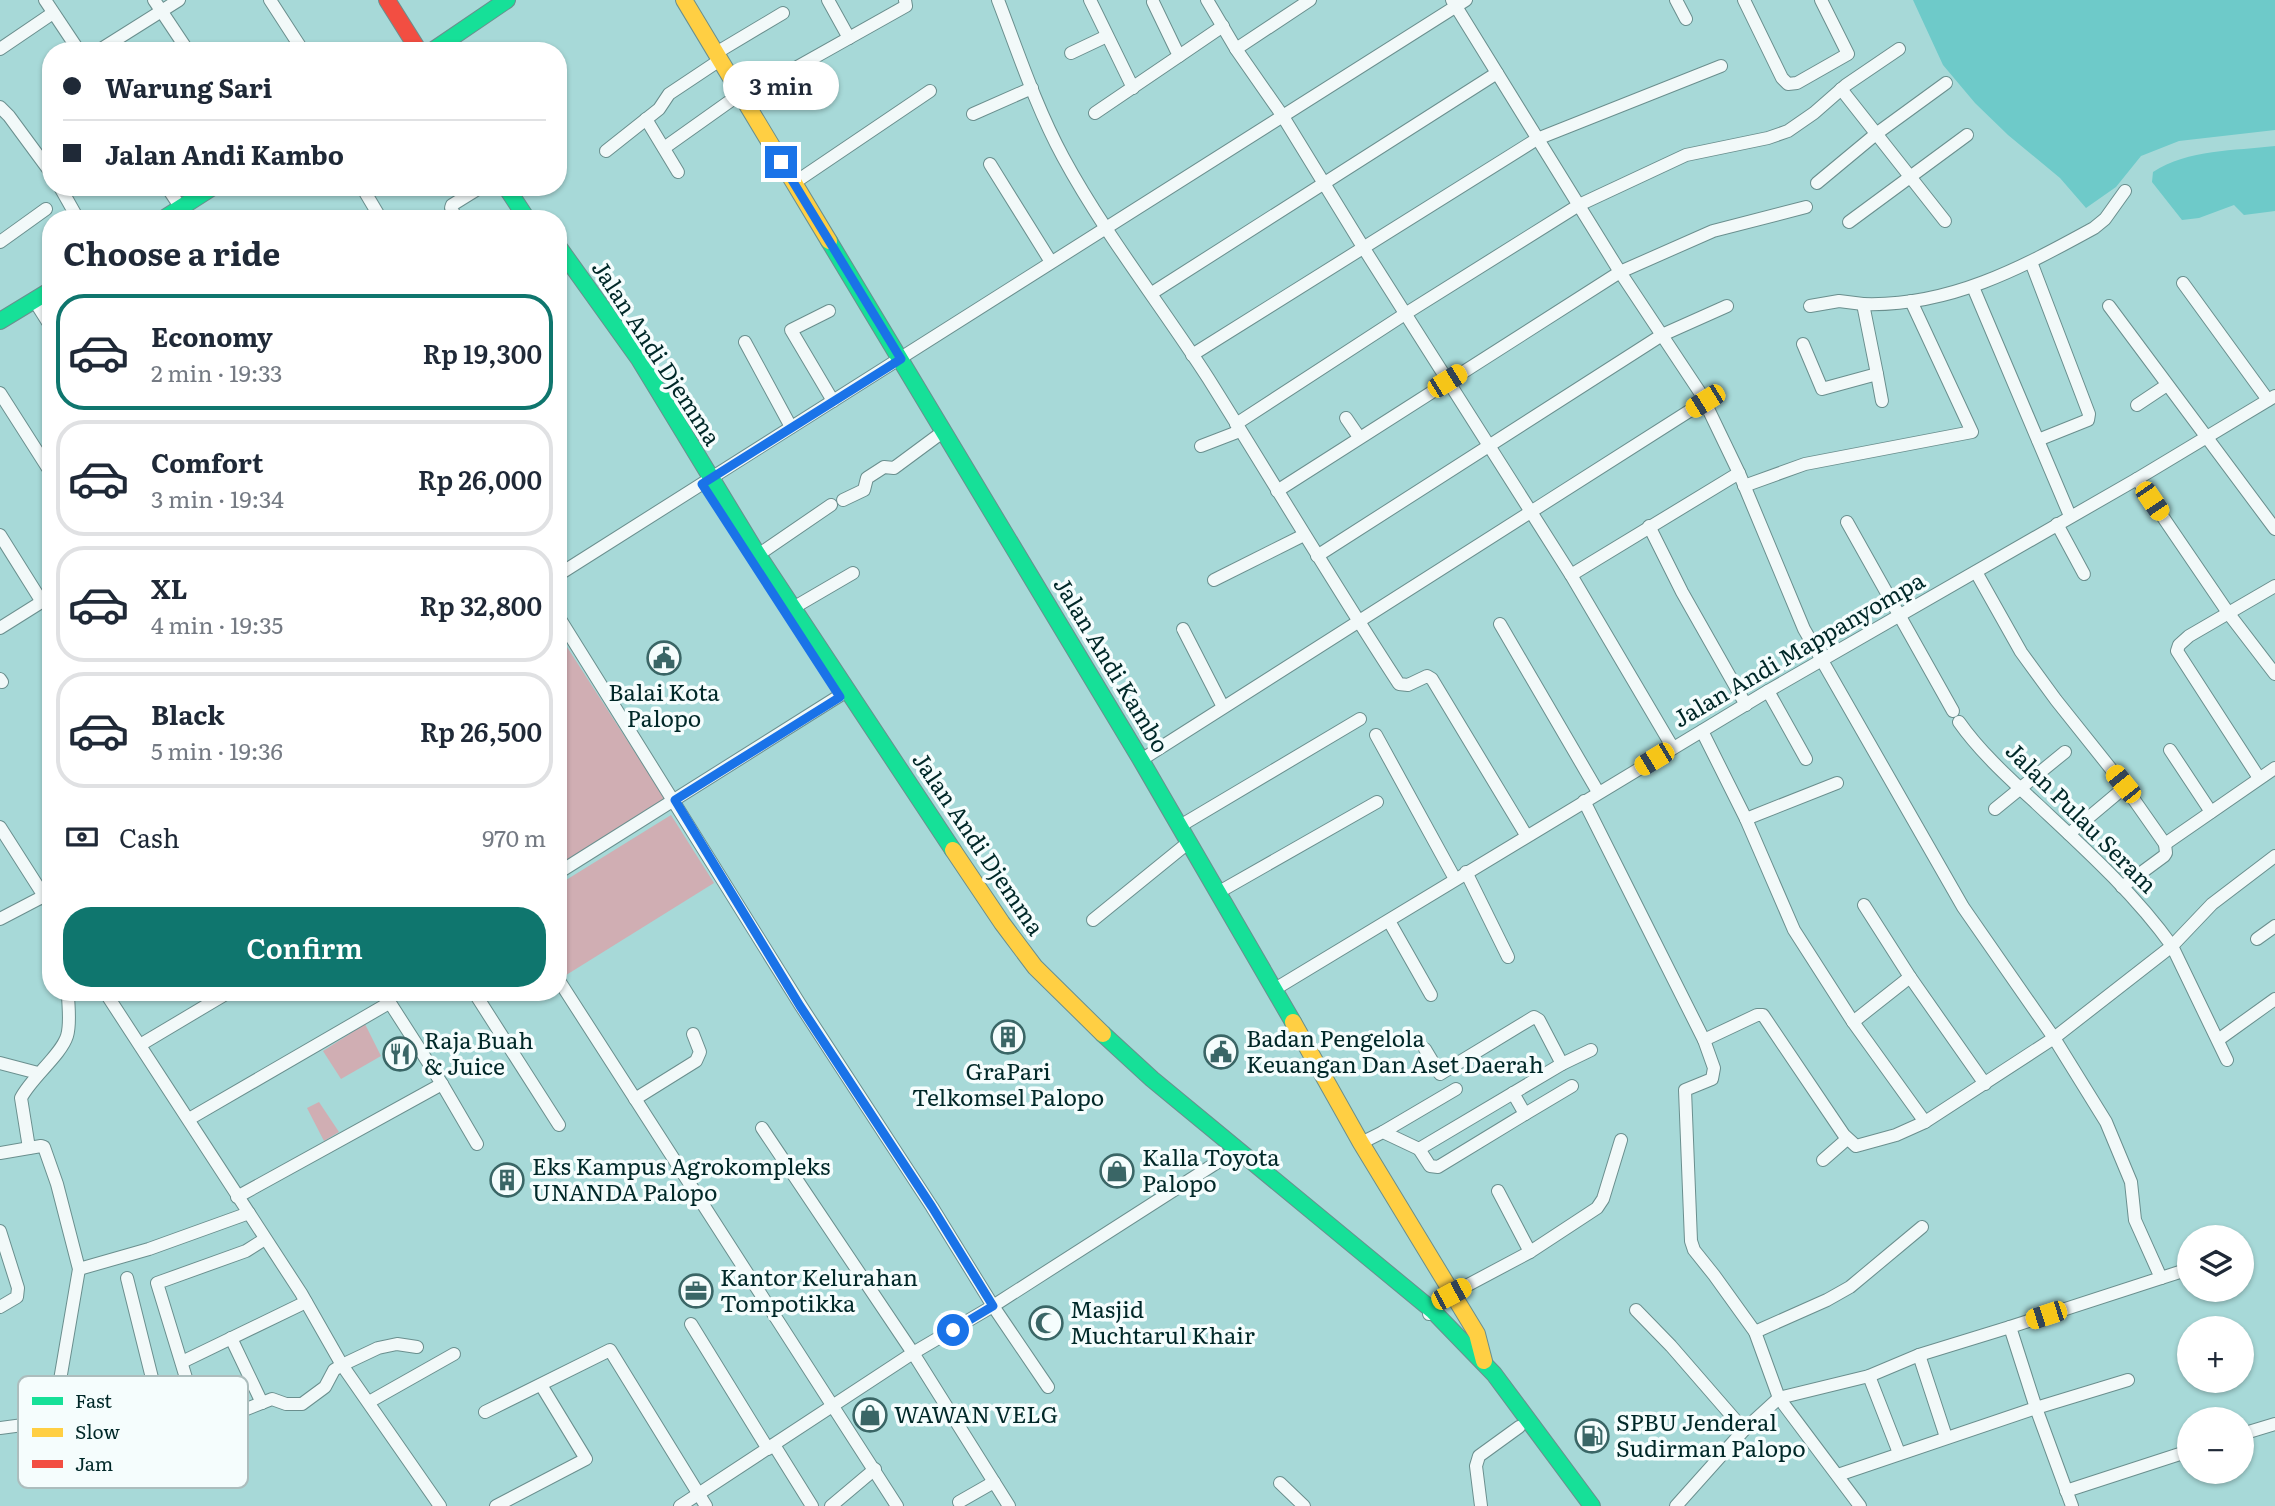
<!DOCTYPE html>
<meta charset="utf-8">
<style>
body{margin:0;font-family:Literata,serif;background:#f6f6f7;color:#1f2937;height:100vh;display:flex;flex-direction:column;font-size:26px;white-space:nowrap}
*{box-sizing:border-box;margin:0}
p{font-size:23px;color:#747a83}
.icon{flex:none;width:38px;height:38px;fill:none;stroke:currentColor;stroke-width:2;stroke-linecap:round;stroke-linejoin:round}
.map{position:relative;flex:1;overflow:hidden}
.details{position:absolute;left:42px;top:210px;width:525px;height:791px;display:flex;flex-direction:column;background:#fff;border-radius:28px;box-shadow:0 2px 5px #0004}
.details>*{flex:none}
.guide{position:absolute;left:42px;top:42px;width:525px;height:154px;border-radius:28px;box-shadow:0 2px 5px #0004;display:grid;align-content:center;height:154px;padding:0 21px;background:#fff}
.buttons{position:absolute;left:2177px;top:1225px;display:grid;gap:14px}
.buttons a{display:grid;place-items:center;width:77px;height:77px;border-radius:50%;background:#fff;box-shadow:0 2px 5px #0004;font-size:35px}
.end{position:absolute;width:32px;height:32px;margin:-16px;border:9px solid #1a73e8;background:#fff;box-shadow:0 0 0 4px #fff}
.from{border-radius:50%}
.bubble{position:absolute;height:49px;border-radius:24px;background:#fff;box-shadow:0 2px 5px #0004;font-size:23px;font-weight:600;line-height:49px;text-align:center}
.car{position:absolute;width:21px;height:42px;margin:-21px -10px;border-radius:9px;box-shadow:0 0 5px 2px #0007;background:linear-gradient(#f5c518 24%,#345 0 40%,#f5c518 0 76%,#345 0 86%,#f5c518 0)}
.guide b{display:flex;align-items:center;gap:24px;height:66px;font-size:26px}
.guide b+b{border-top:2px solid #e0e1e3}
.guide i{width:18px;height:18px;background:#1f2937}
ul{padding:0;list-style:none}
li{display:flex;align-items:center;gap:21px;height:116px;margin:0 14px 10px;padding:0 7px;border:4px solid #e0e1e3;border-radius:28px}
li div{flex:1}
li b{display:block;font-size:26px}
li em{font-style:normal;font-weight:600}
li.on{border-color:#0f766e}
li>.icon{width:63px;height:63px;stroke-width:1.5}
h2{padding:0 21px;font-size:32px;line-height:84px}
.pay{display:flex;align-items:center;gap:18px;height:77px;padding:0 21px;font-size:26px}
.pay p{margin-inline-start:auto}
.button{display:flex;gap:14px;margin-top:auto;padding:14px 21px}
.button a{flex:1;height:80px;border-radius:28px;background:#0f766e;color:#fff;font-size:28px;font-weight:600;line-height:80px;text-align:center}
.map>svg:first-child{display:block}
</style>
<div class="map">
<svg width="2275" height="1506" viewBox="0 0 2275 1506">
<rect width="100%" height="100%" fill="#a7d9d8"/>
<g fill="#d0aeb3">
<path d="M558 633 665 799 558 867Z"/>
<path d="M671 815 714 883 563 977 558 969V885Z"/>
<path d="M365 1024 381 1056 341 1079 323 1051Z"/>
<path d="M319 1102 339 1132 324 1141 307 1108Z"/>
</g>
<g fill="#6ecac9">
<path d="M1913 0H2275V130L2179 141 2141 156 2116 187 2086 208 2060 178 2008 135 1975 103 1943 65Z"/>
<path d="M2275 146V211L2244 215 2234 205 2199 218 2182 220 2152 182 2153 172C2188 149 2235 151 2275 146Z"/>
</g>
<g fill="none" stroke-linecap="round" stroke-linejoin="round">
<defs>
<g id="street">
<path d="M45 0 79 51"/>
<path d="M154 0 188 51"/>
<path d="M270 0 303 51"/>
<path d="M828 0 849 38"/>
<path d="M998 0C1018 52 1036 107 1063 157 1104 233 1161 305 1208 378 1272 480 1333 583 1399 684L1408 685 1427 676 1432 679 1526 835"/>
<path d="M1090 0 1133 88"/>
<path d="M1207 0 1236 49 1282 115 1363 247 1571 575 1673 748"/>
<path d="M1452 0 1620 272 1701 394 1739 473 1804 629 1963 907 2054 1038 2106 1122 2131 1182 2135 1220 2161 1278 2010 1327 2036 1408 1838 1475"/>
<path d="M1676 0 1686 19"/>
<path d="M1744 0 1782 78 1788 84 1797 83 1848 54 1821 0"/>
<path d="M0 49 53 13"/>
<path d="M1236 49 1310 0"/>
<path d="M98 51 179 0"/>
<path d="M716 53 783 13"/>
<path d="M1071 53 1107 36"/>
<path d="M1179 56 1223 26"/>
<path d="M1841 89 1945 221"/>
<path d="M742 98 906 6 905 0"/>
<path d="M0 107 9 116 51 173"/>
<path d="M1095 113 1179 56 1153 2"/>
<path d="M973 114 1032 88"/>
<path d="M646 119 678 172"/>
<path d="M664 148 740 94"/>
<path d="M606 151 659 109 669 94 720 60"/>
<path d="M990 164 1051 262"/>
<path d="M794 183 930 91"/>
<path d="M1817 183 1876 134 1946 83"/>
<path d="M60 187 78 219"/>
<path d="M167 187 181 208"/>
<path d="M362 187 381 219"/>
<path d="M457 219 451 208 452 205 481 187"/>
<path d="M1849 222 1967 135"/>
<path d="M0 242 46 209"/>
<path d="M2031 262 2089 414 2088 420 2038 440"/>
<path d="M2183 283 2268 400"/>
<path d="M1973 287 2070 516"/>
<path d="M1152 293 1497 73"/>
<path d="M34 300 51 327"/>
<path d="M1810 306 1839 301 1863 304"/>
<path d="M2109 306 2275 529"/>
<path d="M829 311 791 330 833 401"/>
<path d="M745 342 791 427"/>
<path d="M1803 344 1822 389 1877 374 1863 304C1949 307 2021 268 2094 228L2105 219 2125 191"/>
<path d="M1192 355 1537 139 1721 66"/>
<path d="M1877 374 1882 401"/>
<path d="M0 393 51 473"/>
<path d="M2137 405 2167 385"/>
<path d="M1346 418 1359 437"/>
<path d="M1236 424 1405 314 1579 205 1686 155 1768 138 1788 131 1814 113 1846 85 1899 49"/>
<path d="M1201 446 1240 431"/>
<path d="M2137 479 2229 614 2275 674"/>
<path d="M1744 486 1805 464 1972 432 1911 301"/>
<path d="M1277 491 1620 272 1713 231 1806 207"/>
<path d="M843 500 864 490 867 478 884 467 894 468 944 431"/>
<path d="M1847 522 1953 711"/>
<path d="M2057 524 2084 574"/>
<path d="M1649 526 1682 592 1746 705"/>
<path d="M0 535 42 602"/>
<path d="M758 555 831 505"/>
<path d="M1317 556 1662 335 1727 306"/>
<path d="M1976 572 2021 652 2056 700 2123 784 2165 844 2275 768"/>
<path d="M558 575 1466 0"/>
<path d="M1571 575 1739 473"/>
<path d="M1214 580 1304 535"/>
<path d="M793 608 853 573"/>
<path d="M558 616 801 1006 932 1207 993 1306 1048 1387"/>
<path d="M1500 624 1598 792"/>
<path d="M0 628 51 596"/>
<path d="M1183 629 1223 707"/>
<path d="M0 679 2 682"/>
<path d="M1768 691 1806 759"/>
<path d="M1702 731 1746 819 1794 930 1853 1022 1925 1122 2054 1038 2172 946C2134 893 2084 848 2037 804 2010 779 1980 752 1959 722"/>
<path d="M1376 735 1455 879"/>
<path d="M2170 750 2211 812"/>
<path d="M1141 760 1705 401"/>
<path d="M2259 778 2177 651 2179 645 2189 636 2275 586"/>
<path d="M1584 801 1704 1040 1714 1068 1712 1079 1685 1090 1691 1241 1694 1250 1714 1275 1755 1332 1779 1398 1860 1506"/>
<path d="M1995 809 2065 752"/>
<path d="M1746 819 1837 783"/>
<path d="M1180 826 1360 719"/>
<path d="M0 827 51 907"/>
<path d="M2069 834 2125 787"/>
<path d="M1466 872 1508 957"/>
<path d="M558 873 847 691"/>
<path d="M2122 887 2164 856 2166 853 2165 844"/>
<path d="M1219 892 1377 802"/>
<path d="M1864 905 1910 977 1985 1084"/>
<path d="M0 919 44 896"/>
<path d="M1093 920 1189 842"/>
<path d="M1389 921 1431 995"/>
<path d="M2257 939 2275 926"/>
<path d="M558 979 897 1506"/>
<path d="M1275 989 1768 691 2137 479 2275 396"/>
<path d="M105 992 301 1293 342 1365 440 1506"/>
<path d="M383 992 442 1084 477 1144"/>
<path d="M474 992 559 1125"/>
<path d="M1853 1022 1910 977"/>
<path d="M1704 1040 1757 1015H1763L1844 1135 1856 1146 1896 1135 1925 1122"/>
<path d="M2218 1040 2275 999"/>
<path d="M140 1045 229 992"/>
<path d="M1425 1049 1440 1074 1534 1017 1539 1020 1562 1064"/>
<path d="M2227 1060 2172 946 2212 904 2275 856"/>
<path d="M0 1063 38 1073"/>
<path d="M635 1099 696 1061 700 1052 693 1034"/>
<path d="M1525 1114 1572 1086"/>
<path d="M189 1119 389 1003"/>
<path d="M762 1128 913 1353 1009 1506"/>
<path d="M1383 1132 1456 1089"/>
<path d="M1361 1143 1383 1132 1419 1149 1562 1064 1591 1050"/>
<path d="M29 1148 21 1098C31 1078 61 1055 67 1036 71 1023 68 1006 68 992"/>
<path d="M1419 1149 1430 1166 1438 1167 1525 1114 1513 1093"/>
<path d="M0 1153 41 1146 44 1147 57 1184 79 1269 53 1421 0 1428"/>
<path d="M1823 1160 1847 1139"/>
<path d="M1498 1191 1530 1252"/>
<path d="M237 1197 442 1084"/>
<path d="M0 1231 18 1288 17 1297 0 1307"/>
<path d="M265 1239 246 1251 157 1283 201 1427 272 1399 286 1404H302L325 1387 334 1370 342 1365 378 1348 397 1344 417 1347"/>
<path d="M79 1269 149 1249 249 1213"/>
<path d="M127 1278 166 1434 175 1439 201 1427"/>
<path d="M2161 1278 2189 1269"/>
<path d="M1636 1310 1671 1346 1744 1430"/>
<path d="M1429 1314 1451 1294 1530 1252 1597 1208 1603 1199 1621 1140"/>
<path d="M691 1324 768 1449"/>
<path d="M1755 1332 1827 1300 1850 1287 1922 1227"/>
<path d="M231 1338 262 1403"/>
<path d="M1919 1355 1946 1437"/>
<path d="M182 1362 306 1302"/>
<path d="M1869 1376 1899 1453"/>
<path d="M369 1402 454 1354"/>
<path d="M485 1412 610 1350 706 1506"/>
<path d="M53 1421 99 1416"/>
<path d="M2242 1434 2275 1424"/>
<path d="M774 1445 812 1506"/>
<path d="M1280 1483 1304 1506"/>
<path d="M2066 1491 2189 1451"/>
<path d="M959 1502 994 1482"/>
<path d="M496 1506 586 1459 541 1385"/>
<path d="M680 1506 913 1353 993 1306 1238 1149"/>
<path d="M831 1506 875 1469"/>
<path d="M1481 1506 1476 1466 1479 1456 1519 1427"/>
<path d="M1676 1506 1744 1430 1779 1398 1869 1376 1919 1355 2010 1327"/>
<path d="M2072 1506 2036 1408 2128 1380"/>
</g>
<g id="fast">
<path d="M432 51 507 0"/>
<path d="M506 187 527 219"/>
<path d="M163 219 213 187"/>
<path d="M829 241 1141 760 1293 1022"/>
<path d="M558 246 639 359 758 555 953 850"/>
<path d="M0 321 51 290"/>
<path d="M1103 1034 1152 1079 1432 1310 1494 1374 1592 1506"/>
</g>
<g id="slow">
<path d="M684 0 829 241"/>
<path d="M953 850 1002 923 1035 967 1103 1034"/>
<path d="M1293 1022 1361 1143 1477 1334 1484 1361"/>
</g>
<path id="jam" d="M387 0 419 51"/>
</defs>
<use href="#street" stroke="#6a8f8e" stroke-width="14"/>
<use href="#fast" stroke="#6a8f8e" stroke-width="18"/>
<use href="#slow" stroke="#6a8f8e" stroke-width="18"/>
<use href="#jam" stroke="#6a8f8e" stroke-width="18"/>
<use href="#street" stroke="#f2f9f9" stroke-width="12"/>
<use href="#fast" stroke="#16e098" stroke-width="16"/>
<use href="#slow" stroke="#ffcf43" stroke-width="16"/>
<use href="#jam" stroke="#f24e42" stroke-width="16"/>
</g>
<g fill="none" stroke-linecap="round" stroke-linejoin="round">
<path stroke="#1a73e8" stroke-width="9" d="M781 162 901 359 702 484 840 697 675 800 800 1006 932 1207 993 1306 953 1330"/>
</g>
<defs>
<symbol id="civic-ring" viewBox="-11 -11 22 22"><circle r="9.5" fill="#f5fdfd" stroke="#3a6666" stroke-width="1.5"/><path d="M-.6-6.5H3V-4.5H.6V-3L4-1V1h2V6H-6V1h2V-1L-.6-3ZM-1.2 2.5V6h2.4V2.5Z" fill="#3a6666"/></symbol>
<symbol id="building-ring" viewBox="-11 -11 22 22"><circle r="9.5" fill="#f5fdfd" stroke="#3a6666" stroke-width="1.5"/><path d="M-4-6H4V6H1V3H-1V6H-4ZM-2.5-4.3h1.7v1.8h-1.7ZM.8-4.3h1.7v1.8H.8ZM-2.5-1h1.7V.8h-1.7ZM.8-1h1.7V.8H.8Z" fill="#3a6666"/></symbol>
<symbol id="restaurant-ring" viewBox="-11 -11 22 22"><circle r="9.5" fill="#f5fdfd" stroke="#3a6666" stroke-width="1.5"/><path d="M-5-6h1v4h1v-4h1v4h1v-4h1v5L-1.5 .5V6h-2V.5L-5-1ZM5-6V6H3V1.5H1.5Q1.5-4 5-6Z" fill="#3a6666"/></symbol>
<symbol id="shop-ring" viewBox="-11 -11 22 22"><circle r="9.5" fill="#f5fdfd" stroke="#3a6666" stroke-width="1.5"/><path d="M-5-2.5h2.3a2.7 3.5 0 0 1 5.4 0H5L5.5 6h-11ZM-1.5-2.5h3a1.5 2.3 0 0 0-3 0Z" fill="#3a6666"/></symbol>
<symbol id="office-ring" viewBox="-11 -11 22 22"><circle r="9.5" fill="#f5fdfd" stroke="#3a6666" stroke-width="1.5"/><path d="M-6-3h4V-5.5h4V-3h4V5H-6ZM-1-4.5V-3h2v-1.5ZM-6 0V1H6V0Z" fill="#3a6666"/></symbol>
<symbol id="mosque-ring" viewBox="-11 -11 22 22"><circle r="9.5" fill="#f5fdfd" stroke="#3a6666" stroke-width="1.5"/><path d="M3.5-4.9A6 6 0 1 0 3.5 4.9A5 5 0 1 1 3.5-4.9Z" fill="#3a6666"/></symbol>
<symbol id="fuel-ring" viewBox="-11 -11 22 22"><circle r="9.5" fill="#f5fdfd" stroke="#3a6666" stroke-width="1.5"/><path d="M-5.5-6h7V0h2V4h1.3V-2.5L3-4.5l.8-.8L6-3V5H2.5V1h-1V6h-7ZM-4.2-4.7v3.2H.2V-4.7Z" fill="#3a6666"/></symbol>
</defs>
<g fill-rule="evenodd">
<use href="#civic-ring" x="645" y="639" width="38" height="38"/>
<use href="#building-ring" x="989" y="1018" width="38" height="38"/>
<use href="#civic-ring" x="1202" y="1033" width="38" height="38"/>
<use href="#restaurant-ring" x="381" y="1035" width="38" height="38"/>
<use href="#shop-ring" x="1098" y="1152" width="38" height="38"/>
<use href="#building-ring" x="488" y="1161" width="38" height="38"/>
<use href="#office-ring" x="677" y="1272" width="38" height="38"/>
<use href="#mosque-ring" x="1027" y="1304" width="38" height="38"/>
<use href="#shop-ring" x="851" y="1396" width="38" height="38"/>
<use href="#fuel-ring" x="1573" y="1417" width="38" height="38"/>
</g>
<g text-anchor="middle" stroke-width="7" stroke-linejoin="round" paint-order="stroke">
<g font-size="23" fill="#002828" stroke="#f5fdfd">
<text transform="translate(656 353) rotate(57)" y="8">Jalan Andi Djemma</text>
<text transform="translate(1799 650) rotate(-30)" y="8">Jalan Andi Mappanyompa</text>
<text transform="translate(1111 665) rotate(59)" y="8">Jalan Andi Kambo</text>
<text transform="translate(2081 818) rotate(45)" y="8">Jalan Pulau Seram</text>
<text transform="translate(978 844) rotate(56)" y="8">Jalan Andi Djemma</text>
</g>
<g font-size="23" fill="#002828" stroke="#f5fdfd" text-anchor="start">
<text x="664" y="701" text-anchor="middle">Balai Kota<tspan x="664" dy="26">Palopo</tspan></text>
<text x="1246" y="1047">Badan Pengelola<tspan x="1246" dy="26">Keuangan Dan Aset Daerah</tspan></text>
<text x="424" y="1049">Raja Buah<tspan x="424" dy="26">&amp; Juice</tspan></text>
<text x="1008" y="1080" text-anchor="middle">GraPari<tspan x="1008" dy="26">Telkomsel Palopo</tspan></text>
<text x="1142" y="1166">Kalla Toyota<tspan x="1142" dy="26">Palopo</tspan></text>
<text x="532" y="1175">Eks Kampus Agrokompleks<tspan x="532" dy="26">UNANDA Palopo</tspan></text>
<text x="720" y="1286">Kantor Kelurahan<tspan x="720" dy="26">Tompotikka</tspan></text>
<text x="1070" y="1318">Masjid<tspan x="1070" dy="26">Muchtarul Khair</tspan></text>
<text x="894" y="1423">WAWAN VELG</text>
<text x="1616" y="1431">SPBU Jenderal<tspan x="1616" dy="26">Sudirman Palopo</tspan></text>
</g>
</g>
<rect x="18" y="1376" width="230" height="112" rx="10" fill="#f5fdfd" stroke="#acbdbd" stroke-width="2"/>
<rect x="32" y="1397" width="31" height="8" fill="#16e098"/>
<rect x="32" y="1428" width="31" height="9" fill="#ffcf43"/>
<rect x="32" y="1460" width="31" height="8" fill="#f24e42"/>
<g font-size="19" fill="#002828">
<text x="75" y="1408">Fast</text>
<text x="75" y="1439">Slow</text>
<text x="75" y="1471">Jam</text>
</g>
</svg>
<div class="buttons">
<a><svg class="icon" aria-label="layers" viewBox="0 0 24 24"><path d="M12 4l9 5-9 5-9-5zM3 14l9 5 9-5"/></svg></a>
<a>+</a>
<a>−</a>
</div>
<i class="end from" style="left:953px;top:1330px"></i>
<i class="end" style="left:781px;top:162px"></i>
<div class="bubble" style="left:723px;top:61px;width:116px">3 min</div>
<i class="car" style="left:1447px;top:381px;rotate:58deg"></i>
<i class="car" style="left:1705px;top:401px;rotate:238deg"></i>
<i class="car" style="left:2152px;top:501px;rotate:146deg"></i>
<i class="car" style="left:1654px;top:759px;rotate:239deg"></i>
<i class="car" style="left:2123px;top:784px;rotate:321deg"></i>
<i class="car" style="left:1451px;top:1294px;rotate:62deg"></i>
<i class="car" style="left:2046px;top:1315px;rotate:252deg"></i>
<div class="guide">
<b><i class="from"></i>Warung Sari</b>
<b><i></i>Jalan Andi Kambo</b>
</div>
<section class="details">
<h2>Choose a ride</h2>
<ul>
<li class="on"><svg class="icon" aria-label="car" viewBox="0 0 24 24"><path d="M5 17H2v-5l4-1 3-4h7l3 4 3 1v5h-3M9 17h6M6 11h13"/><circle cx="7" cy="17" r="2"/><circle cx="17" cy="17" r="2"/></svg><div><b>Economy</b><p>2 min · 19:33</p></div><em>Rp 19,300</em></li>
<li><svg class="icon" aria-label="car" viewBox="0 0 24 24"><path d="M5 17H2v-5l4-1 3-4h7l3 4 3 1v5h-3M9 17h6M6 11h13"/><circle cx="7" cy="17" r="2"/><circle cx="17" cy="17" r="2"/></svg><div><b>Comfort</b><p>3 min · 19:34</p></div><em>Rp 26,000</em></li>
<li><svg class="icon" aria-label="car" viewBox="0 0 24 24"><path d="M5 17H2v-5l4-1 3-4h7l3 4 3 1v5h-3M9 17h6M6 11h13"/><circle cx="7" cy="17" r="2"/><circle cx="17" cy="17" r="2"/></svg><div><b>XL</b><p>4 min · 19:35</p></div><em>Rp 32,800</em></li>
<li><svg class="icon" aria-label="car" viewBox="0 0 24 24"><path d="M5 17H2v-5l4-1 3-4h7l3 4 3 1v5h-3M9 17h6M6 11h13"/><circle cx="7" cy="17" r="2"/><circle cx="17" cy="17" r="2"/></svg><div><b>Black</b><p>5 min · 19:36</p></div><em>Rp 26,500</em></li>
</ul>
<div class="pay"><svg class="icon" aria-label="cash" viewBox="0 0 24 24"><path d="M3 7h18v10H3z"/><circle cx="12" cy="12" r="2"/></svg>Cash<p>970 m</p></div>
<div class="button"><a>Confirm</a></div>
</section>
</div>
